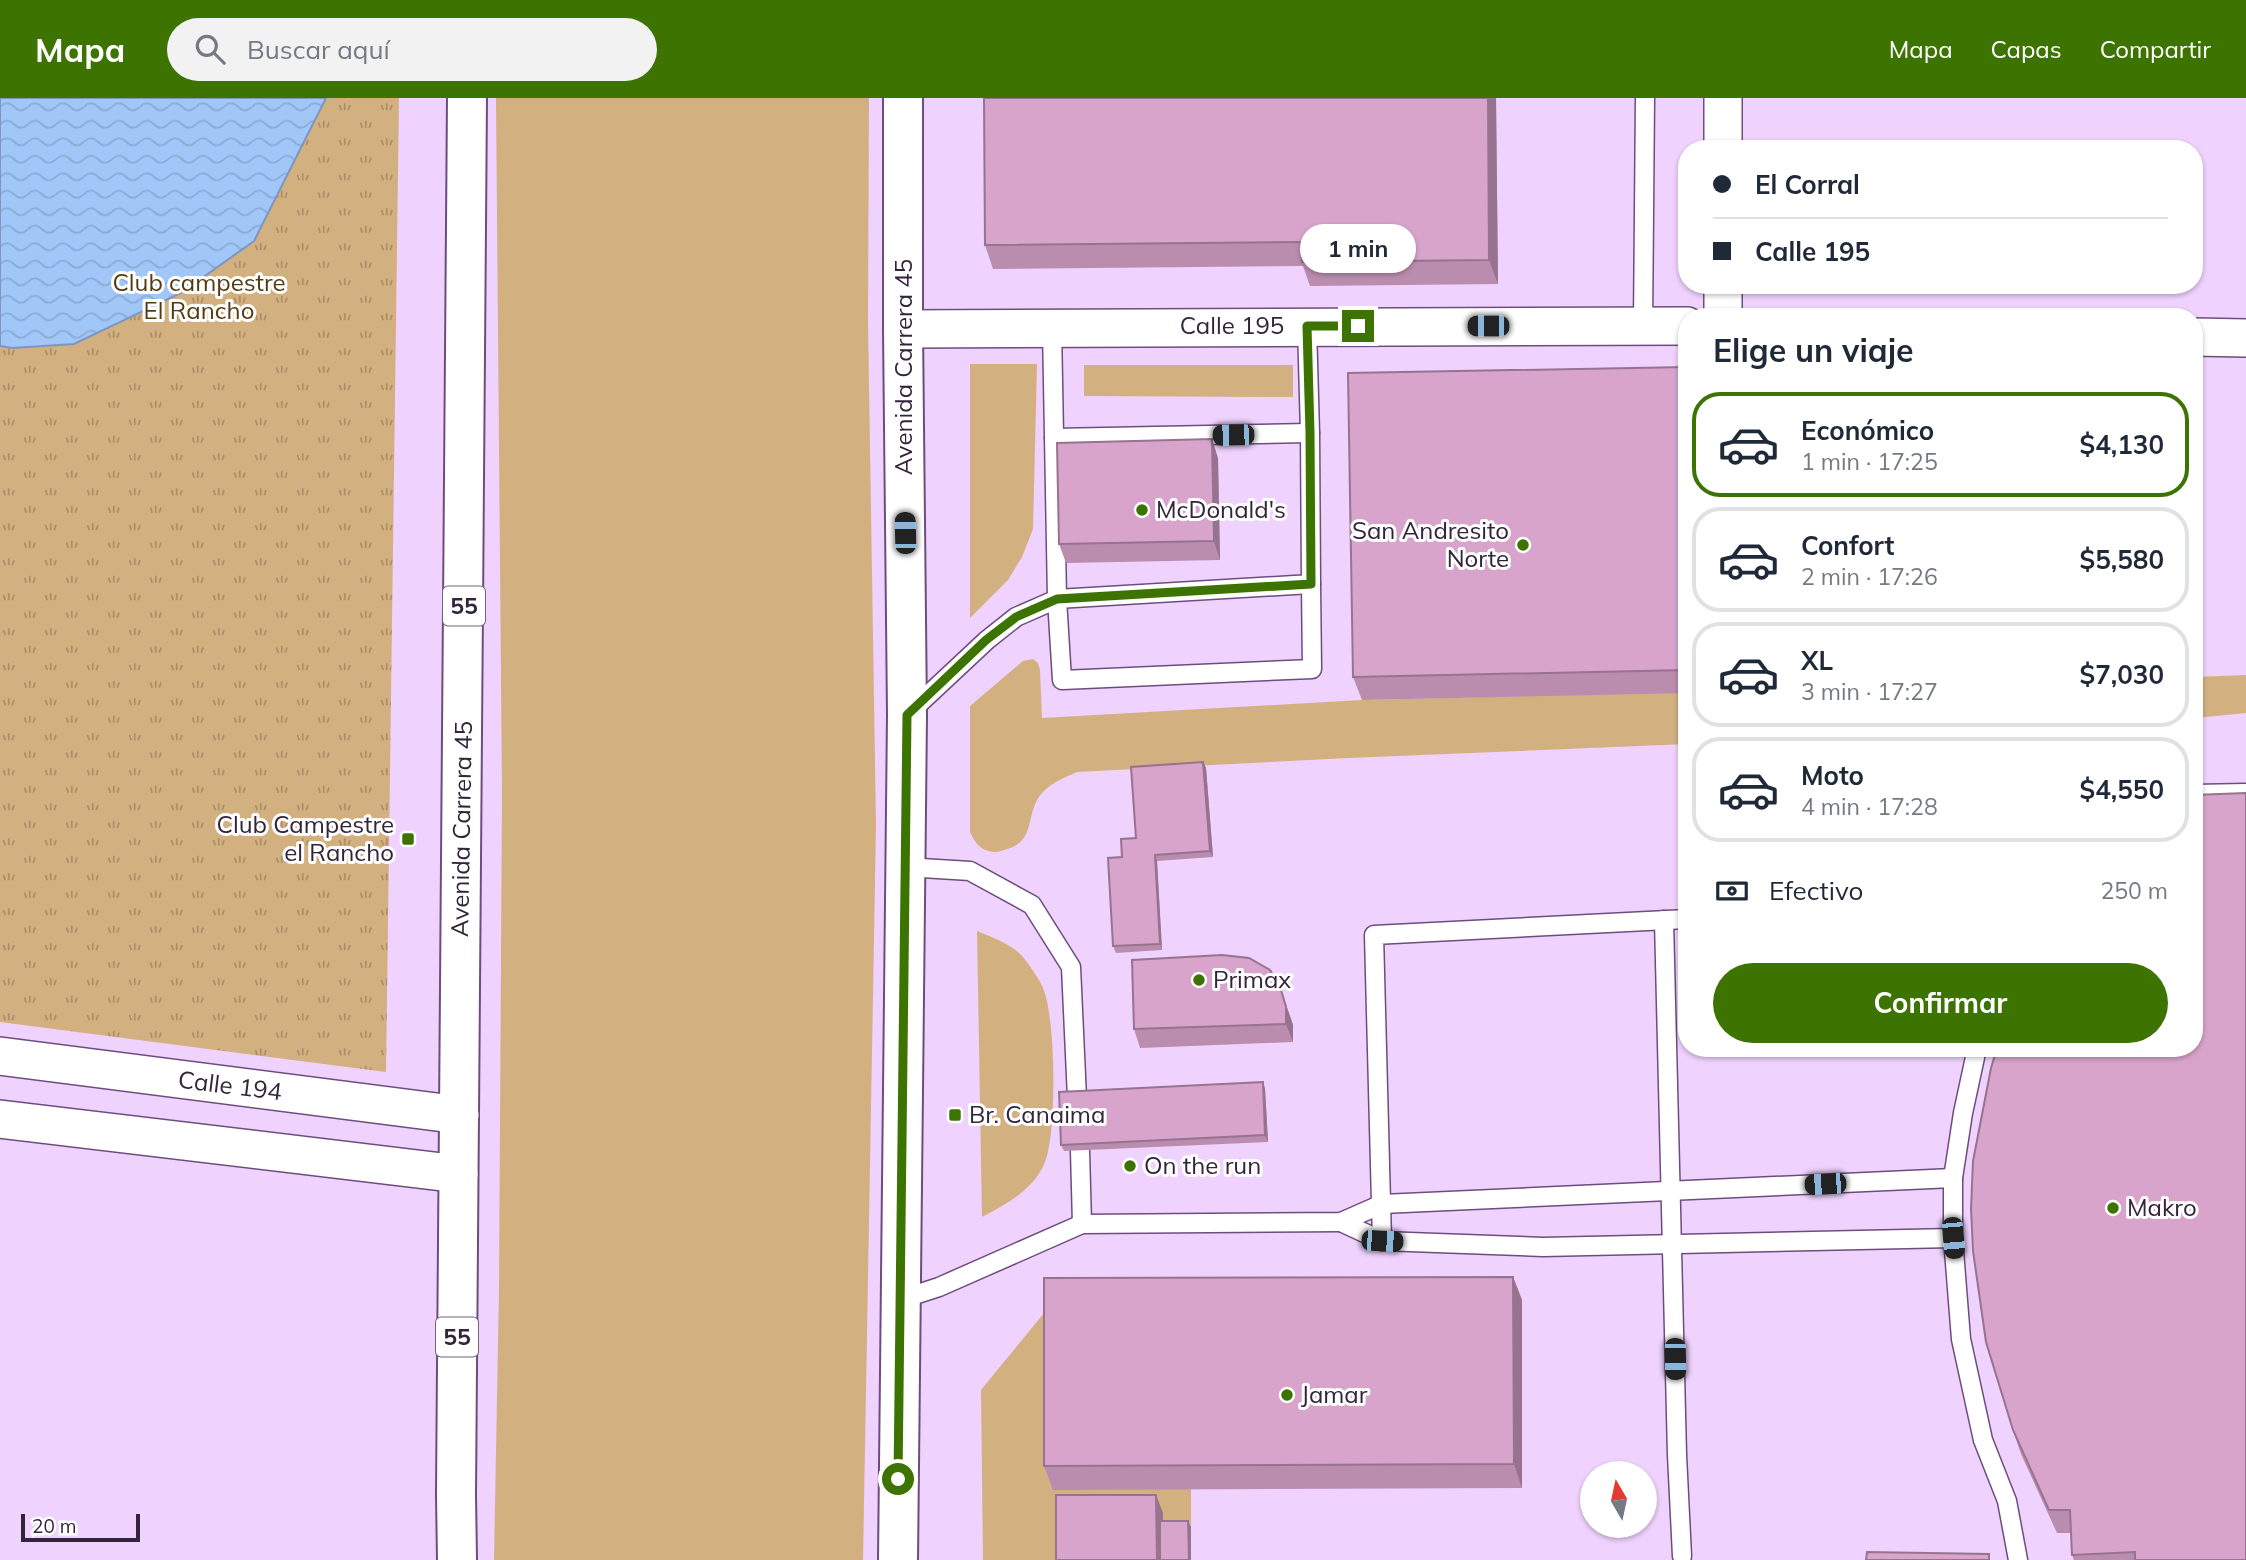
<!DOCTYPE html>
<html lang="es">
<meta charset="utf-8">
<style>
body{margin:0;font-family:Mulish,sans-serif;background:#f2f2f3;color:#1f2937;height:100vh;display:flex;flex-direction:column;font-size:26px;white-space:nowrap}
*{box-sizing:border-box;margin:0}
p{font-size:23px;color:#747a83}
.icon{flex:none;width:38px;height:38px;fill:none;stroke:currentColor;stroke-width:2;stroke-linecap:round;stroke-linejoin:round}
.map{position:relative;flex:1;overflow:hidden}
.panel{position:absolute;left:1678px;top:210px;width:525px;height:749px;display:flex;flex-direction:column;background:#fff;border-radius:28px;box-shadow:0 2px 5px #0004}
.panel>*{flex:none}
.top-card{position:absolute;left:1678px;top:42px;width:525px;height:154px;border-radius:28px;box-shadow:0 2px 5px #0004;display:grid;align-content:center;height:154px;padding:0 35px;background:#fff}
.needle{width:46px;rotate:351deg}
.buttons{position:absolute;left:1580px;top:1363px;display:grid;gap:14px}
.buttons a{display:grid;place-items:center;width:77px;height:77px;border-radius:50%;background:#fff;box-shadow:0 2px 5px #0004;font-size:35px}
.scale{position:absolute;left:21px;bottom:18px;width:119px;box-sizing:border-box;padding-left:7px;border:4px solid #332539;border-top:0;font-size:19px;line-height:24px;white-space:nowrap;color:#332539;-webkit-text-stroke:5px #fff;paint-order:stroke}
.end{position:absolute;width:32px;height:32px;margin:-16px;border:9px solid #3c7301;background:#fff;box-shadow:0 0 0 4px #fff}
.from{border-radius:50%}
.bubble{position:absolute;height:49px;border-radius:24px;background:#fff;box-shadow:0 2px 5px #0004;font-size:23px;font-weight:700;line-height:49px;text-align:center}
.car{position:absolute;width:21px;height:42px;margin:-21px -10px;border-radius:9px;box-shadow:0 0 5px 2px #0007;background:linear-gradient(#222 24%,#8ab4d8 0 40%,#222 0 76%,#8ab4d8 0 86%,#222 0)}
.top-card b{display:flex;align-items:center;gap:24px;height:66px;font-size:26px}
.top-card b+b{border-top:2px solid #e0e1e3}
.top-card i{width:18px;height:18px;background:#1f2937}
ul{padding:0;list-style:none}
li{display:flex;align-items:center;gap:21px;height:105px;margin:0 14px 10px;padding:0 21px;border:4px solid #e0e1e3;border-radius:28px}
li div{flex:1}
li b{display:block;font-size:26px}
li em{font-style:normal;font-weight:700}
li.current{border-color:#3c7301}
li>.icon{width:63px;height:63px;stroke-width:1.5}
h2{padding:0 35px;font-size:32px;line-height:84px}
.pay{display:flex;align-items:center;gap:18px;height:77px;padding:0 35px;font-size:26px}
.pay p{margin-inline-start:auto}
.cta{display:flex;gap:14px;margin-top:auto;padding:14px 35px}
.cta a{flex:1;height:80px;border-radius:42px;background:#3c7301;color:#fff;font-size:28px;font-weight:700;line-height:80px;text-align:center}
header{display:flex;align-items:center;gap:42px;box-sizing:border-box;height:98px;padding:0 35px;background:#3c7301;color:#fff}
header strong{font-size:33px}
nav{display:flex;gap:38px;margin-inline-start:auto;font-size:24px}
.search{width:490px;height:63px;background:#f2f2f3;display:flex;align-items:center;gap:18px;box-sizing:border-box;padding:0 24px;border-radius:38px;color:#747a83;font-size:26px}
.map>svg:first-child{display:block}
</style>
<header>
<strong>Mapa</strong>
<div class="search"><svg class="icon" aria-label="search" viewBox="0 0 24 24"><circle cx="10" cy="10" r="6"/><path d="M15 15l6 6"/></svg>Buscar aquí</div>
<nav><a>Mapa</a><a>Capas</a><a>Compartir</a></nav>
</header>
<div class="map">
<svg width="2246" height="1462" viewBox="0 0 2246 1462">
<defs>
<pattern id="park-tufts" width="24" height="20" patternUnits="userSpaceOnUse" patternTransform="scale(1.75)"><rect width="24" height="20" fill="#d3b080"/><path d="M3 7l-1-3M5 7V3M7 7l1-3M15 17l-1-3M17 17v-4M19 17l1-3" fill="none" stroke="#ac8f6a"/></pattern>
<pattern id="water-waves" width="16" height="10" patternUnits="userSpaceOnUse" patternTransform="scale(1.75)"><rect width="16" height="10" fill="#a0c7f8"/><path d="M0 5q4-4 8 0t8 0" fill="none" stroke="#8aabd5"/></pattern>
</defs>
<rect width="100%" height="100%" fill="#efd2fd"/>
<g fill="#d3b080">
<path d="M496 0H869L868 224 876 727 863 1462H494L499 1190 502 695Z"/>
<path d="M970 266H1037L1033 431 1022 459 1008 482 970 520Z"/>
<path d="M1084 267H1293V299L1084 298Z"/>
<path d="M1033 561 1038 565 1040 572 1042 620 1362 602 1687 594V646L1348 660 1077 674C1066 679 1053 684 1044 693 1023 713 1039 744 1004 752 1002 753 996 754 994 754 981 753 975 745 970 734V608L1023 563Z"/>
<path d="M2246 577V615L2195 620V579Z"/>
<path d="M977 833C994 840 1015 847 1026 863 1032 871 1039 881 1043 890 1056 920 1057 1034 1045 1064 1034 1092 1006 1106 982 1119Z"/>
<path d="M1053 1204 1191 1391V1429L1163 1430 1063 1462H983L981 1292Z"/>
</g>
<path fill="url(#park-tufts)" d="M0 0H399L386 974 0 924Z"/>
<path fill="url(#water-waves)" stroke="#7f96bf" stroke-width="2" d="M0 0H326L254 143 181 195 74 246 12 250 0 248Z"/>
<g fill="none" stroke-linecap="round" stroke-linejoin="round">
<defs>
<g id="lane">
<path d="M1643 228 1645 0"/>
<path d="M1052 229 1057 501 1062 582 1312 571 1311 486"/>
<path d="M1054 340 1310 335"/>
<path d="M910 614 987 542 1016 519 1057 501 1311 486 1310 335 1307 228"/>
<path d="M2194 696 2246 695"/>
<path d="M905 769 970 773 1032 807 1071 869 1077 1000"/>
<path d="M1664 822 1677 1357 1682 1458"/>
<path d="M1977 950 1963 1015 1953 1080V1140L1961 1241 1983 1342 2007 1403 2018 1462"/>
<path d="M1080 1053 1082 1126"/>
<path d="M1341 1124 1382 1143 1543 1149 1953 1140"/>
<path d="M1382 1143 1374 837 1687 821"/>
<path d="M899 1202 939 1189 1082 1126 1341 1124 1382 1106 1953 1080"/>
</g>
<g id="street">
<path d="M1723 0V51"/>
<path d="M1723 187V219"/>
<path d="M903 231 1687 228"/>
<path d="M2194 239 2246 240"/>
<path d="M0 958 460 1017"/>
<path d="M0 1021 459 1076"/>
</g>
<g id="highway">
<path d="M457 1462 456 1397 467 0"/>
<path d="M898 1462 907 617 903 231V0"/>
</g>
</defs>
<use href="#lane" stroke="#6d4d7c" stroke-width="21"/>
<use href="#street" stroke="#6d4d7c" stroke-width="40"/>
<use href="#highway" stroke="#6d4d7c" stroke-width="42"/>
<use href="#lane" stroke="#fff" stroke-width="18"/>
<use href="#street" stroke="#fff" stroke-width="37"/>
<use href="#highway" stroke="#fff" stroke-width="38"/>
</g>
<g fill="#ba8daf">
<path d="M1496 0 1498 186 1310 188 1303 168 993 171 985 147Z"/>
<path d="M1687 269V595L1362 602 1353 579Z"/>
<path d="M1218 360 1220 462 1066 465 1059 446Z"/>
<path d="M1203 664 1206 670 1213 759 1157 763 1162 852 1116 855 1113 848 1122 759 1136 740Z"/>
<path d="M1281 892 1293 927V944L1140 950 1134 931Z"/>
<path d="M1263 984 1265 991 1268 1044 1064 1053 1061 1047Z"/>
<path d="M1513 1179 1522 1202V1390L1053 1392 1044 1368Z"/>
<path d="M2013 1332 2246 1462H2074L2072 1457 2071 1435H2057L2021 1356Z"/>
</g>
<g fill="#97738f">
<path d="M1488 0H1496L1498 186 1489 162Z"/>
<path d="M1212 341 1218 360 1220 462 1214 443Z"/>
<path d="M1203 664 1206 670 1213 759 1210 753Z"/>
<path d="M1155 757 1157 763 1162 852 1160 846Z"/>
<path d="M1281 892 1293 927V944L1286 926Z"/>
<path d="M1263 984 1265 991 1268 1044 1265 1037Z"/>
<path d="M1513 1179 1522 1202V1390L1514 1366Z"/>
<path d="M1156 1397 1163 1415V1462H1157Z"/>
<path d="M1188 1423 1191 1429V1462H1189Z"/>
</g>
<g fill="#d8a4cc" stroke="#97738f" stroke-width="2">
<path d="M984 0H1488L1489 162 1302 164 1301 144 985 147Z"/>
<path d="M1687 269V572L1353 579 1348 275Z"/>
<path d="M1212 341 1214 443 1059 446 1057 345Z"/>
<path d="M1203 664 1210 753 1155 757 1160 846 1113 848 1108 760 1122 759 1121 741 1136 740 1131 669Z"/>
<path d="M2246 695V1462H2135V1454L2072 1457 2070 1412H2049L2013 1332 1986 1244 1973 1153 1971 1111 1973 1063 1991 970 1997 950H2194V697Z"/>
<path d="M1222 857 1249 860 1270 872 1281 892 1286 909V926L1134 931 1132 862Z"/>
<path d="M1263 984 1265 1037 1061 1047 1059 994Z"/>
<path d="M1513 1179 1514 1366 1044 1368V1180Z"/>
<path d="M1056 1397H1156L1157 1462H1056Z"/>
<path d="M1160 1423H1188L1189 1462H1160Z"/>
<path d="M1867 1454 1989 1456V1462H1866Z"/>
</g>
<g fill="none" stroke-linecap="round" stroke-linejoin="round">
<path stroke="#3c7301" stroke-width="9" d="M898 1381 907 617 986 542 1016 519 1057 501 1311 486 1310 335 1307 228H1358"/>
</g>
<g fill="#3c7301" stroke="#fff" stroke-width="2.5">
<circle cx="1142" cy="412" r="7"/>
<circle cx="1523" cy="447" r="7"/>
<rect x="401" y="734" width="14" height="14" rx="3.5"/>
<circle cx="1199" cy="882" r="7"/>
<rect x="948" y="1010" width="14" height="14" rx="3.5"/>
<circle cx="1130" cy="1068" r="7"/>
<circle cx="2113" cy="1110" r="7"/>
<circle cx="1287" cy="1297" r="7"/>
</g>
<g text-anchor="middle" stroke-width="6" stroke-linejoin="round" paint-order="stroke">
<g fill="#fff" stroke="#706674" stroke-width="2">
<rect x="443" y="488.5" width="42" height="39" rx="5"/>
<rect x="436" y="1219.5" width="42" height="39" rx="5"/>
</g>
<g font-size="23" font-weight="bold" fill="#332539">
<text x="464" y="516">55</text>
<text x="457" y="1247">55</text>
</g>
<g font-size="24" fill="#553b12" stroke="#fff">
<text x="199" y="193">Club campestre<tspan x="199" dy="28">El Rancho</tspan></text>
</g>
<g font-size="24" fill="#332539" stroke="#fff">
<text x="1232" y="236">Calle 195</text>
<text transform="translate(904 269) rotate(-90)" y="8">Avenida Carrera 45</text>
<text transform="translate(462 731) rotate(-89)" y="8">Avenida Carrera 45</text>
<text transform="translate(230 988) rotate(7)" y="8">Calle 194</text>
</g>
<g font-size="24" fill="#332539" stroke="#fff" text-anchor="start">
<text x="1156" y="420">McDonald's</text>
<text x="1509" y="441" text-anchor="end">San Andresito<tspan x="1509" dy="28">Norte</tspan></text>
<text x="394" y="735" text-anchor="end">Club Campestre<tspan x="394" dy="28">el Rancho</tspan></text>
<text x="1213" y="890">Primax</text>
<text x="969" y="1025">Br. Canaima</text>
<text x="1144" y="1076">On the run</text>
<text x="2127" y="1118">Makro</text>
<text x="1301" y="1305">Jamar</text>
</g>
</g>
</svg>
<div class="buttons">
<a><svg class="needle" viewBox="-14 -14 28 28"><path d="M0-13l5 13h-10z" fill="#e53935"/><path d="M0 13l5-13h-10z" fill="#747a83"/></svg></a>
</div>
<div class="scale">20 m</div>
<i class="end from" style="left:898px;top:1381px"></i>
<i class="end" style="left:1358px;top:228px"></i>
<div class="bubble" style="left:1300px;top:126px;width:116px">1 min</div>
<i class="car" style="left:1488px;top:228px;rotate:270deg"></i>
<i class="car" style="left:1233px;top:337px;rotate:269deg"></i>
<i class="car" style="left:905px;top:435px;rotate:359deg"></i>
<i class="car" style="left:1825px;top:1086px;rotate:267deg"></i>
<i class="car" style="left:1953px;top:1140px;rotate:175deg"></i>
<i class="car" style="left:1382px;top:1143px;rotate:93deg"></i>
<i class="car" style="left:1675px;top:1261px;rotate:179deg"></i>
<div class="top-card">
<b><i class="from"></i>El Corral</b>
<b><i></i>Calle 195</b>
</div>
<section class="panel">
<h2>Elige un viaje</h2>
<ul>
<li class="current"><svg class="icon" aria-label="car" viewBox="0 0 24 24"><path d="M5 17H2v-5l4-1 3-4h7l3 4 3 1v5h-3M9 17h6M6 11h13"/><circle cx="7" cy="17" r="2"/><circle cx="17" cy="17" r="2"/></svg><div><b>Económico</b><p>1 min · 17:25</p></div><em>$4,130</em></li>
<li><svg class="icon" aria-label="car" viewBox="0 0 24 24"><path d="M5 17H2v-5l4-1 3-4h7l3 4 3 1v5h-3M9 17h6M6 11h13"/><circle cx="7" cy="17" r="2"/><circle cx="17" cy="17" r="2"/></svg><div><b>Confort</b><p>2 min · 17:26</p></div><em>$5,580</em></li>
<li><svg class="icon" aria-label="car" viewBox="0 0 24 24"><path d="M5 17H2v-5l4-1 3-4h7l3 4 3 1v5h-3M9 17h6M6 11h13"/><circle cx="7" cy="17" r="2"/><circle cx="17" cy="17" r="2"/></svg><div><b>XL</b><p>3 min · 17:27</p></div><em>$7,030</em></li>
<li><svg class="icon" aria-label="car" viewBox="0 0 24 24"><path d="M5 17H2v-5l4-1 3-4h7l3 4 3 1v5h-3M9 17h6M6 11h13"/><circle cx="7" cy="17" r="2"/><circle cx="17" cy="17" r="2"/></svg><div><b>Moto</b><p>4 min · 17:28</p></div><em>$4,550</em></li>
</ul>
<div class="pay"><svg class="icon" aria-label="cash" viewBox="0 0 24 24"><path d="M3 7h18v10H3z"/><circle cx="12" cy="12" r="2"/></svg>Efectivo<p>250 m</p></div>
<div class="cta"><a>Confirmar</a></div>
</section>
</div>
